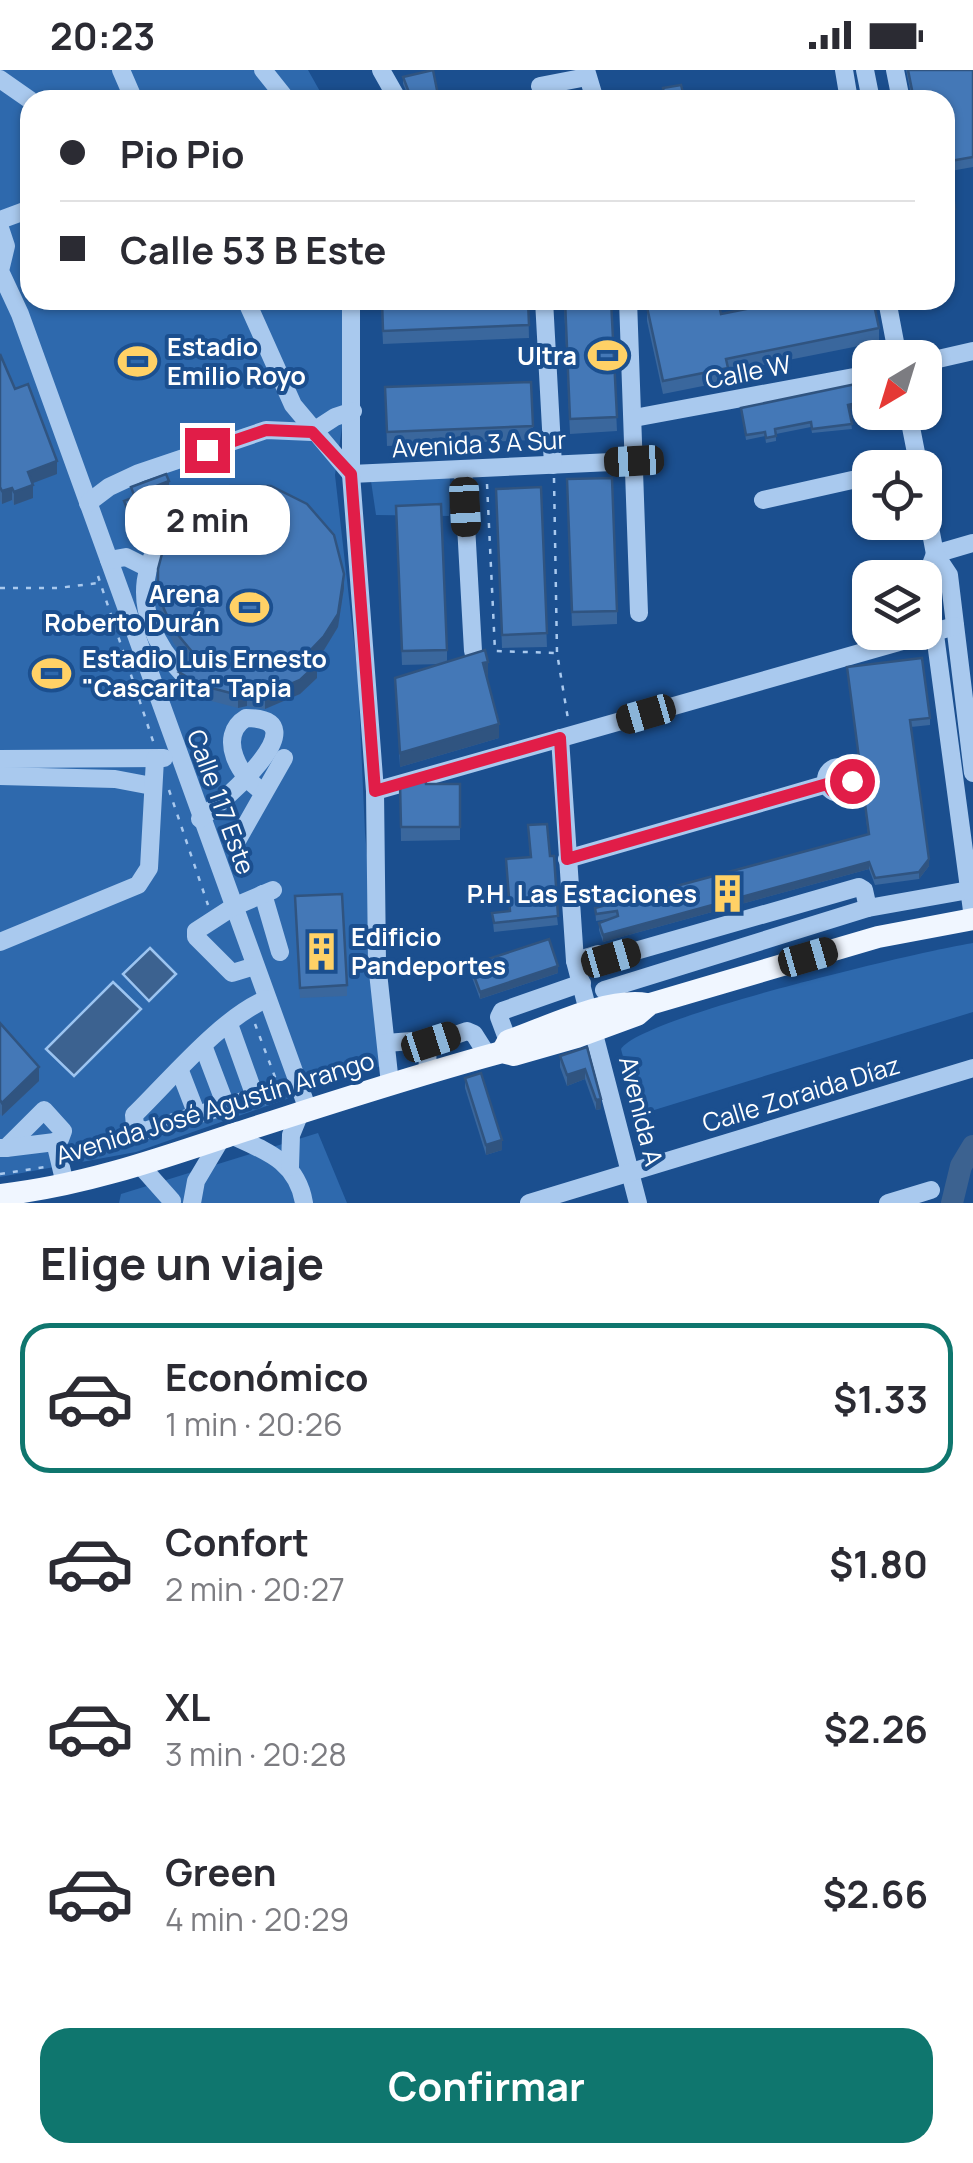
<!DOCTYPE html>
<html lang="es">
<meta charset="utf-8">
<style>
body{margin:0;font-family:Manrope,sans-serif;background:#f2f2f3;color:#2b2b33;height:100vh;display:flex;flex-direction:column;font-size:38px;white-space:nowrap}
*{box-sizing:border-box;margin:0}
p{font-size:32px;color:#7c7c81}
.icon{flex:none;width:55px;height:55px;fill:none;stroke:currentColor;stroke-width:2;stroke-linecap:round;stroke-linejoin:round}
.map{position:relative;height:1133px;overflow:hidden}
.side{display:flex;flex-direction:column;background:#fff;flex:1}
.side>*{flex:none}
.hud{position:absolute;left:20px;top:20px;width:935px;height:220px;border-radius:30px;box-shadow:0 2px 8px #0004;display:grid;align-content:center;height:220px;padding:0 40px;background:#fff}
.needle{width:65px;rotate:218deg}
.controls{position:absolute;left:852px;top:270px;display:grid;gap:20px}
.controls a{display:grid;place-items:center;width:90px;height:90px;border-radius:20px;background:#fff;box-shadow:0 2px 8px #0004;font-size:50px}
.end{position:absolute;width:45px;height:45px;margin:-22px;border:12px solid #e11d48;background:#fff;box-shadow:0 0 0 5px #fff}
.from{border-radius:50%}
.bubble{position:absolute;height:70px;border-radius:30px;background:#fff;box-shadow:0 2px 8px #0004;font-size:32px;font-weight:700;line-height:70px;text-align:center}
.car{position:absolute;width:30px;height:60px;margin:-30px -15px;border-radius:12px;box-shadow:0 0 8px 2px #0007;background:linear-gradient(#222 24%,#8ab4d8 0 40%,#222 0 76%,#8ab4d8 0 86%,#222 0)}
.hud b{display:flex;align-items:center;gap:35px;height:95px;font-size:38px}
.hud b+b{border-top:2px solid #e1e1e2}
.hud i{width:25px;height:25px;background:#2b2b33}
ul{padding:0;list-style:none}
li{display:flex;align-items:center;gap:30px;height:150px;margin:0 20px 15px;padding:0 20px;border:5px solid transparent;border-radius:30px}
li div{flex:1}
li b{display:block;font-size:38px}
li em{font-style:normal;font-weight:700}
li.active{border-color:#0f766e}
li>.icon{width:90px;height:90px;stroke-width:1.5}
h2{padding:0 40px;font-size:45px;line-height:120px}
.button{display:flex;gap:20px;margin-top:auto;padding:20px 40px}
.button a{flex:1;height:115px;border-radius:30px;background:#0f766e;color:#fff;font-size:40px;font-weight:700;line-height:115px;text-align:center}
.status{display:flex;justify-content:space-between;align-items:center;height:70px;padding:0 50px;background:#fff;direction:ltr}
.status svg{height:28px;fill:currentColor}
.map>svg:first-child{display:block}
</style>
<div class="status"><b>20:23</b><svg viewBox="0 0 49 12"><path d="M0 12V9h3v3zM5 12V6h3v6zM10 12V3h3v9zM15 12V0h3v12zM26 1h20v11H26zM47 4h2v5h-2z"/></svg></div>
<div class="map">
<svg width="973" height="1133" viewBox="0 0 973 1133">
<rect width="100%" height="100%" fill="#1b4f8f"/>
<g fill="#2e69ad">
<path d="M0 0H308L322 25 313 30H30V230H344L347 324 335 405 358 607 365 763 386 994 136 1082 0 1107Z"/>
<path d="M450 407 449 446 376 445 371 411Z"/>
<path d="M973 873V942L638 1045 621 979C640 947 922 881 973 873Z"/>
<path d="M318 1063 347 1133H119L121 1124Z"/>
</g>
<g fill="#3c6290" stroke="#9cc4f0" stroke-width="2.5">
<path d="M150 878 176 904 149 931 123 904Z"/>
<path d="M113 912 141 939 74 1006 46 979Z"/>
</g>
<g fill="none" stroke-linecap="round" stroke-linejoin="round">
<path stroke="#3c6290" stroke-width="22" d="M952 1133 961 1096 973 1076"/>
<g stroke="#a9c9ee" stroke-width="2.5" stroke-dasharray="5 8" stroke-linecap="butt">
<path d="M554 408 557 583 568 649"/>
<path d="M487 414 495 581 555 583"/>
<path d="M98 506 154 674"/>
<path d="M0 518H58L98 513"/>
<path d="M169 720 208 835"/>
<path d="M255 954 278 1015 275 1032"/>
<path d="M265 1034 285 1027"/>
<path d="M73 1091 137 1073"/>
<path d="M0 1104 45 1097"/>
</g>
<g stroke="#a9c9ee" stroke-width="18">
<path d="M121 0 134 30"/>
<path d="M263 0 287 30"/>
<path d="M381 0 398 30"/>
<path d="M586 0 595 30"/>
<path d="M844 0 849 30"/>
<path d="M865 0 871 30"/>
<path d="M895 0 901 30"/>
<path d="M0 9 30 30"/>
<path d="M540 16 587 7"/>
<path d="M0 150 30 139"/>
<path d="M0 158 6 176 0 201 20 244 308 1040"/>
<path d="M246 230 293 335 351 404 634 391"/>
<path d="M351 230V404L375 721 377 893 390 1014"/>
<path d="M544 230 553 395"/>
<path d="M628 230 639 543"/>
<path d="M887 230 898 288"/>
<path d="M925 292 973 281"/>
<path d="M908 342 919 398"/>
<path d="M634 348 870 304"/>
<path d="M463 401 473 581"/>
<path d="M763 430 870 406"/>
<path d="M925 431 935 484 973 473"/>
<path d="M88 433 109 417 139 403 266 360 312 362 335 347 353 341"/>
<path d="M109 490 126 487 148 498"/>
<path d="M182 603C126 545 133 471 207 434"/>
<path d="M560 668 575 891 638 1133"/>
<path d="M0 689 164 688"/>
<circle cx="839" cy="710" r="13"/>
<path d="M973 703 949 505 935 484 927 505 973 848"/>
<path d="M0 706 115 709 152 716"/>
<path d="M375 721 955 556"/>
<path d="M200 749C219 734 324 648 246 648 216 666 240 709 264 722"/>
<path d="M238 769 284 688"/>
<path d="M567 789 827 714"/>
<path d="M263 824 280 882"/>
<path d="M0 872 138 815 149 798 155 689"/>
<path d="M575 891 598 884 611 888 859 817 864 820 868 838"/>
<path d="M255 896 232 903 196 867V861L233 837 273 820"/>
<path d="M604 920 868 838 969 820"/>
<path d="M229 954 253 1021 249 1029 144 1061 135 1056 134 1045C170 1010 222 947 267 929"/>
<path d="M508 971 499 947 502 941 582 913"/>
<path d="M386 973 412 971 427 975"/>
<path d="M204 978 226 1036"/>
<path d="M180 1001 197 1045"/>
<path d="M428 1003 427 975 467 961 474 964 488 986"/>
<path d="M231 1065C266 1081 297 1091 304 1133"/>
<path d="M0 1078H6L44 1040 63 1061 60 1069 55 1072 65 1114"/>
<path d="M6 1078 55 1072"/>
<path d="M140 1095 172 1131"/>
<path d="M290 1097 291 1065 300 1043"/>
<path d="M192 1133 196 1111 221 1069"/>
<path d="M529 1133 973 998"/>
<path d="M888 1133 931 1120"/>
</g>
<g stroke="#f0f6ff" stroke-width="22">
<path d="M502 982 508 971C546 958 607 927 647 934"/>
<path d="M0 1125C82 1116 159 1089 237 1063 325 1035 412 1006 502 982L514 985 577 967 637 945 650 934 878 867 973 849"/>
</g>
</g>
<g fill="#3a679d">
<path d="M906 0H973V97L945 102V30H912Z"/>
<path d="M403 7 439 30H410L403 14Z"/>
<path d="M381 230H528L529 268 383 274Z"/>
<path d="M559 230H616V232H611L617 361 570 364 564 234H559Z"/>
<path d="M647 237 879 258V272L728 302V311L663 324 647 251Z"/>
<path d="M0 284 57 404 32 413 33 428 14 435 12 430 2 434 0 430Z"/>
<path d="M870 311V335L849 340 852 359 812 363 811 357 776 364V371L766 373 765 366 746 370 741 338Z"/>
<path d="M385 317 533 356V370L387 376Z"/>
<path d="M169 415 140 426 152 464 142 476 124 435V431L133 428 131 417Z"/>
<path d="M541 417 547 577 502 578 496 419Z"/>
<path d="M567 423 617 541V554L572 556Z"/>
<path d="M396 436 447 580V592L488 606H486L499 668 400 697 395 608 442 594 402 595Z"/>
<path d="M158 499 344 518 338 557 324 580 313 591 317 608 300 624 265 639 247 636 238 638 200 628 179 616V602L192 595 174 574 164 553 158 532Z"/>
<path d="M847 597 930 648V655L911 657 929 796 919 809 875 815 869 799 603 872 599 860V853L608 849 596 851 595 838 868 764Z"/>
<path d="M400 713 460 714V770L401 771Z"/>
<path d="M528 755 550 786 558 855 494 862 492 843 510 841 506 789 530 787Z"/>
<path d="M295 837 347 915V926L300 928Z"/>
<path d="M470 895 558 903 480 929 470 902Z"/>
<path d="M0 953 39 1011 2 1046 0 1044Z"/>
<path d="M587 977 601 1039 596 1040 585 1009 567 1016 560 997V986Z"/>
<path d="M465 1008 502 1080 486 1085 465 1018Z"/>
</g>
<g fill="#305480">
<path d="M870 330V335L848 340V335Z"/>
<path d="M57 391V404L28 415V402Z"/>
<path d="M169 411V415L134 428V425Z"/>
<path d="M33 415V428L14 435V422Z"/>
<path d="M12 418V430L2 434V421Z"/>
<path d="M344 504V518L338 557 324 580 306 598V585Z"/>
<path d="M488 592V606L483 607V593Z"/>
<path d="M317 594V608L300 624 265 639V625Z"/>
<path d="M247 622V636L238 638V625Z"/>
<path d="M499 654V668L400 697V683Z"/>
<path d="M929 789V796L919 809V802Z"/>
<path d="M869 792V799L603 872V865Z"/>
<path d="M558 896V903L480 929V922Z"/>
<path d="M39 997V1011L2 1046V1033Z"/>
<path d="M585 999V1009L567 1016V1005Z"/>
<path d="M601 1029V1039L596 1040V1030Z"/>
<path d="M502 1070V1080L486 1085V1075Z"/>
</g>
<g fill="#4478b7" stroke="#305480" stroke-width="2.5">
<path d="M433 0 439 30H416L410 25 403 7Z"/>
<path d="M908 0H973V87L945 92V30H914Z"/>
<path d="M681 15 685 30H666L663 18Z"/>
<path d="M952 119 955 139 945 141V120Z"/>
<path d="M382 230H528L529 255 383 261Z"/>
<path d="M565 230H611L617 347 570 349Z"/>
<path d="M683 230H718L721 244 792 230H873L879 258 726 289 728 298 663 311 647 237Z"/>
<path d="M0 284 15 319 28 314 57 391 28 402 33 415 14 422 12 418 2 421 0 417Z"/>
<path d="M870 311V330L848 335 852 354 812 359 811 352 775 359 776 366 766 368 765 362 746 365 741 338Z"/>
<path d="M531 312 533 356 387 362 385 317Z"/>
<path d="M166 404 169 411 134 425 131 417Z"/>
<path d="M612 408 617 541 572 542 567 409Z"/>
<path d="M230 416H271L307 434 334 465 344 504 338 544 324 566 306 585 317 594 300 610 265 625 247 622 238 625 200 615 179 602 193 595V583L174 560 164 539 158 519V499L163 480 174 462 190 446 214 430 219 419Z"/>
<path d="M541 417 547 563 502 565 496 419Z"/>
<path d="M140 425 152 460 142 473 124 431Z"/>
<path d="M441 434 447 580 402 581 396 436Z"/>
<path d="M485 580 488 592 483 593 499 654 400 683 395 608Z"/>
<path d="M922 588 930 648 910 650 929 789 919 802 875 808 869 792 603 865 599 853 618 846 617 841 596 844 595 838 869 764 847 597Z"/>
<path d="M425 706 426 714H460V757H401L400 713Z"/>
<path d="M547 754 550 786H554L558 846 494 853 492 843 510 841 506 789 531 787 528 755Z"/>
<path d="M342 824 347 915 300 918 295 826Z"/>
<path d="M549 869 558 896 480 922 470 895Z"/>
<path d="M0 953 39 997 2 1033 0 1030Z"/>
<path d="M587 977 601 1029 596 1030 585 999 567 1005 560 986Z"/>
<path d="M481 1003 502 1070 486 1075 465 1008Z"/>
</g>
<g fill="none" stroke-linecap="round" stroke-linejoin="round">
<path stroke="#e11d48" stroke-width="12" d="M207 380 266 360 312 362 351 404 375 721 560 668 567 789 827 714 832 721 840 723 848 719 852 711"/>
</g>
<defs>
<symbol id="stadium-bare" viewBox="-9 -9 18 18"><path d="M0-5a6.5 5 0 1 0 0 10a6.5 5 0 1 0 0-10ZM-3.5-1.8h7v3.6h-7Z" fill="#ffd166" stroke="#1b4f8f" stroke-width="2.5" paint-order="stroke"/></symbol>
<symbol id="building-bare" viewBox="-9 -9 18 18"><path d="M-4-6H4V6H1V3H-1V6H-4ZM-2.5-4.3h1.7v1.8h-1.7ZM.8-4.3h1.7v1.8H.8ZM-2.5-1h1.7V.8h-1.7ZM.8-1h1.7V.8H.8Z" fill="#ffd166" stroke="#1b4f8f" stroke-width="2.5" paint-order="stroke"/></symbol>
</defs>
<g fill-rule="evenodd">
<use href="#stadium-bare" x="580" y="258" width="55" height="55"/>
<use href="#stadium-bare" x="110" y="264" width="55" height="55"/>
<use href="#stadium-bare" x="222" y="510" width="55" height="55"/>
<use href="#stadium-bare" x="24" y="576" width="55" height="55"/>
<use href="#building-bare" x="700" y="796" width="55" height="55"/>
<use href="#building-bare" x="294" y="854" width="55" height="55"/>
</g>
<g text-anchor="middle" stroke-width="8" stroke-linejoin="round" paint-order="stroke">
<g font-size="25" font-weight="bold" fill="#fff" stroke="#1b4f8f" text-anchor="start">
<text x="167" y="286">Estadio<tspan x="167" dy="29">Emilio Royo</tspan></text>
<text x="577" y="295" text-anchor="end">Ultra</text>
<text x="220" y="533" text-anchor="end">Arena<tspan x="220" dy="29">Roberto Durán</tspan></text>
<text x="82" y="598">Estadio Luis Ernesto<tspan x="82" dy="29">"Cascarita" Tapia</tspan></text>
<text x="697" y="833" text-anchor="end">P.H. Las Estaciones</text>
<text x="351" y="876">Edificio<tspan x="351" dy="29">Pandeportes</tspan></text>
</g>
<g font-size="25" fill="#fff" stroke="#1b4f8f">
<text transform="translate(748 302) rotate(-11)" y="9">Calle W</text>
<text transform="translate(479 374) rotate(-3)" y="9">Avenida 3 A Sur</text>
<text transform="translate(221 732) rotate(70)" y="9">Calle 117 Este</text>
<text transform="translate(801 1024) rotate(-17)" y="9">Calle Zoraida Díaz</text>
<text transform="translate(215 1038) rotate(-17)" y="9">Avenida José Agustín Arango</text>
<text transform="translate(641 1041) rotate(76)" y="9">Avenida A</text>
</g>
</g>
</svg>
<div class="controls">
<a><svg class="needle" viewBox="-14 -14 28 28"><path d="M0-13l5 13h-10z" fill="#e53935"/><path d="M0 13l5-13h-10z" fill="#7c7c81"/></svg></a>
<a><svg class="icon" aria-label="locate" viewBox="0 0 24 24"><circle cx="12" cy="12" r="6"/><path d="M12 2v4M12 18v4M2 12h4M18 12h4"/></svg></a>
<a><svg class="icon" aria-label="layers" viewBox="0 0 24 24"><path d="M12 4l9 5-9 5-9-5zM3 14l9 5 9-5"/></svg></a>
</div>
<i class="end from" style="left:852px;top:711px"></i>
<i class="end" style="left:207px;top:380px"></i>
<div class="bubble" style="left:125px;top:415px;width:165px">2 min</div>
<i class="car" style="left:634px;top:391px;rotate:267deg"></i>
<i class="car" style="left:465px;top:437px;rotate:177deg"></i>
<i class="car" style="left:646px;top:644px;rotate:254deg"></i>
<i class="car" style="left:808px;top:887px;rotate:74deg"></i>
<i class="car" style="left:611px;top:888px;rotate:74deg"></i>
<i class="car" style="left:431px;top:972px;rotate:72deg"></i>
<div class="hud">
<b><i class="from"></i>Pio Pio</b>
<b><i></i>Calle 53 B Este</b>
</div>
</div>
<section class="side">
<h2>Elige un viaje</h2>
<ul>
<li class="active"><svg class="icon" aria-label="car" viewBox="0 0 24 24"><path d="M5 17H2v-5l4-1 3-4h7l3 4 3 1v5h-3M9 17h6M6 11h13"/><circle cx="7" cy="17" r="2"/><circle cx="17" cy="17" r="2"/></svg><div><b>Económico</b><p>1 min · 20:26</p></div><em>$1.33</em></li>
<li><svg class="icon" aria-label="car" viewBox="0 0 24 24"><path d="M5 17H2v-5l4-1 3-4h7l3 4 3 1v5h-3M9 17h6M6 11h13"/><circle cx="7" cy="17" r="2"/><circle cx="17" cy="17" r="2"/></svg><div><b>Confort</b><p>2 min · 20:27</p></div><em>$1.80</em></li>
<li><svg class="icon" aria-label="car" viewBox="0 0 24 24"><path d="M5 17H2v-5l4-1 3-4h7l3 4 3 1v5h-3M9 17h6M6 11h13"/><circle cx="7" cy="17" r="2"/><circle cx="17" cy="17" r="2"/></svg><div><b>XL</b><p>3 min · 20:28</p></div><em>$2.26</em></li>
<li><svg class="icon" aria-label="car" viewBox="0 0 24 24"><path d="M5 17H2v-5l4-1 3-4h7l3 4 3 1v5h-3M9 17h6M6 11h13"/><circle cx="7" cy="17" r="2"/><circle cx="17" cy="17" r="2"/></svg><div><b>Green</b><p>4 min · 20:29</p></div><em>$2.66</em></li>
</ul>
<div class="button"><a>Confirmar</a></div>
</section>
